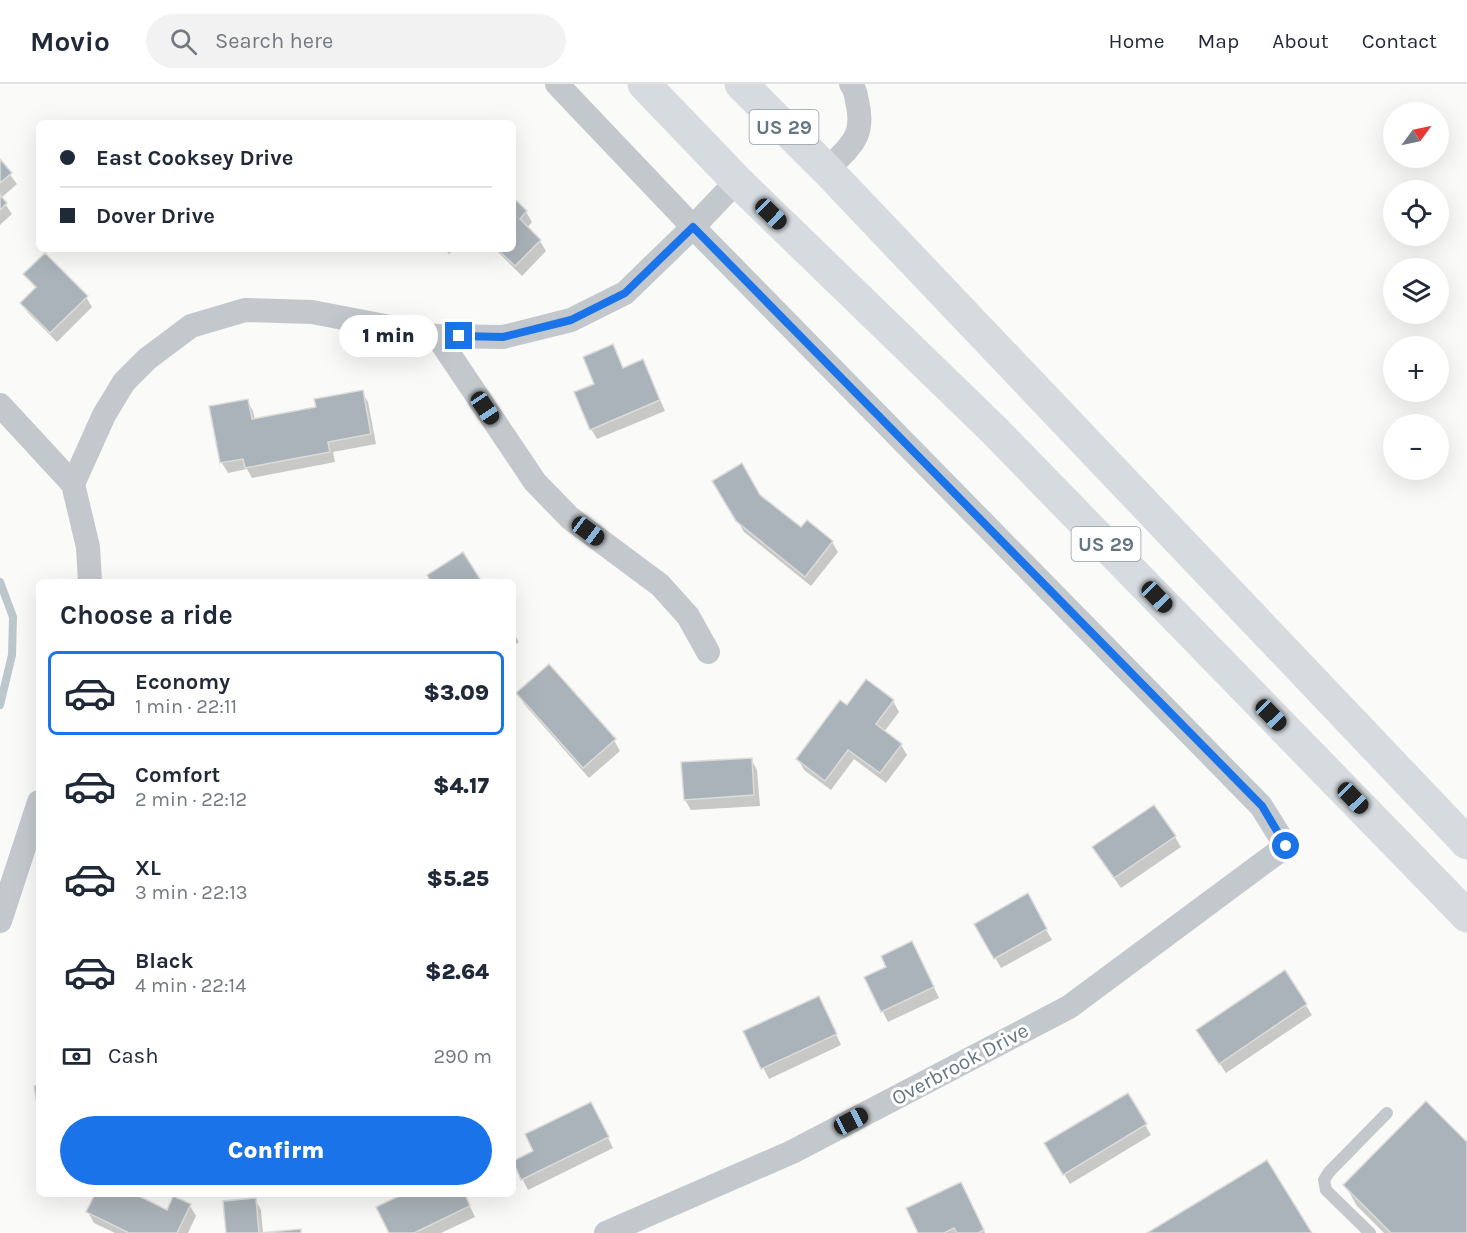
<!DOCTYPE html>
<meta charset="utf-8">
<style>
body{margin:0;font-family:Karla,sans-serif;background:#f2f2f3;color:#1f2937;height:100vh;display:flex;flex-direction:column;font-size:22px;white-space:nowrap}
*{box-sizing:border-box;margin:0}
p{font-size:20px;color:#747a83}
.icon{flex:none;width:33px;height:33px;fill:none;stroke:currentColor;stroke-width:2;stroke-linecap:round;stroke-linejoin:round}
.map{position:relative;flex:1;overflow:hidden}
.panel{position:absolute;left:36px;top:495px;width:480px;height:618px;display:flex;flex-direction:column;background:#fff;border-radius:9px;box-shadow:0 6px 24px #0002}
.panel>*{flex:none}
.guide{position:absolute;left:36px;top:36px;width:480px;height:132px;border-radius:9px;box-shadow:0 6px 24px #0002;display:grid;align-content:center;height:132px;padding:0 24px;background:#fff}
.needle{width:39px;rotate:57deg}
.tools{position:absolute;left:1383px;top:18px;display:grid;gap:12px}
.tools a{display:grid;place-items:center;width:66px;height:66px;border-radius:50%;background:#fff;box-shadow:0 6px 24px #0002;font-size:30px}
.end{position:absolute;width:27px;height:27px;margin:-14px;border:8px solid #1a73e8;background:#fff;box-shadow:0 0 0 3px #fff}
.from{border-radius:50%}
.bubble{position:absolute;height:42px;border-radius:21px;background:#fff;box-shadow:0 6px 24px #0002;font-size:20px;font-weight:800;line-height:42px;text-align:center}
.car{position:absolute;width:18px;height:36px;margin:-18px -9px;border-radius:8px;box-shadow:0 0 4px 2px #0007;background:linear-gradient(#222 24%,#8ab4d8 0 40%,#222 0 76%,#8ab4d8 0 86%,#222 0)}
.guide b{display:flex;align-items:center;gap:21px;height:57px;font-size:22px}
.guide b+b{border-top:2px solid #e0e1e3}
.guide i{width:15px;height:15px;background:#1f2937}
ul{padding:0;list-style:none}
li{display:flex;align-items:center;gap:18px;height:84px;margin:0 12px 9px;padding:0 12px;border:3px solid transparent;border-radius:9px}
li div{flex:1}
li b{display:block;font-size:22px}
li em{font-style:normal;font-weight:800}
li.selected{border-color:#1a73e8}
li>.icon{width:54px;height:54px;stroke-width:1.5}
h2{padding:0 24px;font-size:27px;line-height:72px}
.pay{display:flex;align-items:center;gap:15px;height:66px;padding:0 24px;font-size:22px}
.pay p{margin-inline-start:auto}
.cta{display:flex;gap:12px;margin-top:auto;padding:12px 24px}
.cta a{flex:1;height:69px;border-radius:36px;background:#1a73e8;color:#fff;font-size:24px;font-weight:800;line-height:69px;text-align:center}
header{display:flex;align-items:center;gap:36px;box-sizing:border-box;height:84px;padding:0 30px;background:#fff;border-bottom:2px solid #e0e1e3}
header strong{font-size:28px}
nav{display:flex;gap:33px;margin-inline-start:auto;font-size:21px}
.search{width:420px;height:54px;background:#f2f2f3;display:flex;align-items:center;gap:15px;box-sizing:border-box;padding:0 21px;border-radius:33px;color:#747a83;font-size:22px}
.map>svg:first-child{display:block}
</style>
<header>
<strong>Movio</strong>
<div class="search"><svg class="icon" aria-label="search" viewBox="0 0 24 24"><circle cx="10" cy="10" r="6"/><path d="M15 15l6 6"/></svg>Search here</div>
<nav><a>Home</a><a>Map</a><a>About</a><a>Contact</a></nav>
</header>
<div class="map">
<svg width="1467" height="1149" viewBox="0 0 1467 1149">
<rect width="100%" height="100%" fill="#fafaf8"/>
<g fill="#0003">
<path d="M0 77 17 100 1 114 12 130 0 141Z"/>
<path d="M513 115 526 128 532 138 527 144 540 157 546 167 522 192 495 165H513Z"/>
<path d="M444 165H454L449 170Z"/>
<path d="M25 190 86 213 92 223 57 258 28 229 22 219 36 205Z"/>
<path d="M612 262 624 285 643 277 665 327 597 355 591 345 596 301Z"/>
<path d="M362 308 368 318 376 360 333 368 335 378 252 394 247 385 228 389 222 379 211 323 247 316 253 327 255 336 318 324Z"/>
<path d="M714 397 759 412 802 445 832 458 838 468 811 502 744 448Z"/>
<path d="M513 549 519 558 513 562Z"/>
<path d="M518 609 614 656 620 667 589 694 524 620Z"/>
<path d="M893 617 899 628 884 648 901 661 907 671 886 699 854 675 831 706 804 686 798 675Z"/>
<path d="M751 675 757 686 760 722 691 726 685 716Z"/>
<path d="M1175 753 1181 763 1121 804 1100 774Z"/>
<path d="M1027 812 1052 856 1001 884 976 840Z"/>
<path d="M918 869 939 914 888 938 866 894Z"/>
<path d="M1285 889 1312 931 1226 989 1204 957Z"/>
<path d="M824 924 841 961 769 995 745 948Z"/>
<path d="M1128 1011 1151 1051 1070 1100 1046 1060Z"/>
<path d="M597 1030 613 1064 528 1106 514 1078Z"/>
<path d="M1467 1060V1149H1384L1357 1122 1345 1101Z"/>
<path d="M97 1110H131L168 1128 190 1122 196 1132 188 1149H115L94 1139 88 1128Z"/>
<path d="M407 1110H464L475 1133 441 1149H391Z"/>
<path d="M967 1110 985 1149H919Z"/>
<path d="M255 1115 261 1126 263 1149H228Z"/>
</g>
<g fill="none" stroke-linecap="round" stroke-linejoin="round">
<path stroke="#bbc7cb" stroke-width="8" d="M0 498 13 533 12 571 0 621"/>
</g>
<g fill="#aab3b9" stroke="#dcdcda" stroke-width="1.5">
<path d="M0 75 12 89 0 99Z"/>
<path d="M0 111 7 119 0 126Z"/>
<path d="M513 113 527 127 520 135 541 156 515 182 497 165H513Z"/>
<path d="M45 169 88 212 50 249 20 219 36 203 23 190Z"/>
<path d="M613 260 623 284 643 275 660 316 590 346 574 308 594 300 583 273Z"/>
<path d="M363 306 371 350 328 358 330 368 245 384 243 375 220 379 209 322 248 315 252 335 316 323 314 315Z"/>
<path d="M742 379 760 411 801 443 807 436 833 457 805 493 736 437 712 397Z"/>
<path d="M463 468 482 498H431L427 491Z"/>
<path d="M549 580 616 655 583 684 516 609Z"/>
<path d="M866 595 894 616 876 640 902 660 880 689 848 666 825 697 796 675 840 616 847 621Z"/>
<path d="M752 674 754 711 684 716 681 678Z"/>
<path d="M1154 721 1176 752 1114 794 1092 763Z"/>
<path d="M1028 809 1047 845 994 875 974 840Z"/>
<path d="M912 857 934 903 881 928 864 893 886 883 881 872Z"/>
<path d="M1285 886 1307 920 1219 980 1196 946Z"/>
<path d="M819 912 837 950 761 985 743 947Z"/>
<path d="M34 1002H39V1034Z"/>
<path d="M1128 1009 1147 1040 1063 1091 1044 1059Z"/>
<path d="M1426 1017 1467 1058V1149H1391L1343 1101Z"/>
<path d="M591 1018 609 1053 521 1096 513 1077 533 1067 525 1050Z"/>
<path d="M1267 1076 1312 1149H1147Z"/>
<path d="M961 1098 984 1146 978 1149H957L954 1144 944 1149H918L906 1124Z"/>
<path d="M95 1110H135L167 1126 173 1112 191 1120 177 1149H129L86 1128Z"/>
<path d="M403 1110H465L470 1122 414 1149H389L376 1123Z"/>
<path d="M256 1114 259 1149 301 1145V1149H226L223 1117Z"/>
</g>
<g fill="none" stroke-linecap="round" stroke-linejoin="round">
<path stroke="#c3c8cc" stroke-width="12" d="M1370 1149 1326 1106 1324 1096 1329 1088 1387 1029"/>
<g stroke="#c3c8cc" stroke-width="24">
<path d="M557 0 693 143 1261 722 1286 762 1069 923 792 1068 606 1149"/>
<path d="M827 86C850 62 866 53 857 17 856 10 855 5 851 0"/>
<path d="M437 252 535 398 570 434 660 501 688 532 708 568"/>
<path d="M0 321 73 400 88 463 90 498"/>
<path d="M73 400 104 331 124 298 147 275 191 242 245 226 312 228 437 252 503 253 571 236 625 209 693 143 737 97"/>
<path d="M0 837 39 718"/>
</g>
<g stroke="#d6dbdf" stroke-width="33">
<path d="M644 0 737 97 994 346 1467 832"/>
<path d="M741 0 827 86 1467 759"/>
</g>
</g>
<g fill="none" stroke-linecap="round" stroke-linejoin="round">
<path stroke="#1a73e8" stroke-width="8" d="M459 252 503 253 571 236 625 209 693 143 1262 722 1286 762"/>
</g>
<g text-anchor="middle" stroke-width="6" stroke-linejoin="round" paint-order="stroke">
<g fill="#fff" stroke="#939fa8" stroke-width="1.5">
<rect x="749.5" y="26" width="69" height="34" rx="4.5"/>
<rect x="1071.5" y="443" width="69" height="34" rx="4.5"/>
</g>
<g font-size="20" font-weight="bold" fill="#657683">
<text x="784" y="50">US 29</text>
<text x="1106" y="467">US 29</text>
</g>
<g font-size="21" fill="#657683" stroke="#fff">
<text transform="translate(960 980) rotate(-28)" y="7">Overbrook Drive</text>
</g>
</g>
</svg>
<div class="tools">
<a><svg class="needle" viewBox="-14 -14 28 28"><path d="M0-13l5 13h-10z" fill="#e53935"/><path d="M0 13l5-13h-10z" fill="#747a83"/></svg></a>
<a><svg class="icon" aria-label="locate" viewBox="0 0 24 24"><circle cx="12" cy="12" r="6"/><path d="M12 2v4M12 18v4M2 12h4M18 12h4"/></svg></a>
<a><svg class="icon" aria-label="layers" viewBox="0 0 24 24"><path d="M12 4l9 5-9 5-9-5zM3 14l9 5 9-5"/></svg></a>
<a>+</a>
<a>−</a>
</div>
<i class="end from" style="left:1286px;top:762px"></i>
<i class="end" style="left:459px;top:252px"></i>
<div class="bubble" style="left:339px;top:231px;width:99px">1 min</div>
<i class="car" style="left:771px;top:130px;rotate:134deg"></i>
<i class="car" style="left:485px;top:324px;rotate:146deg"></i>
<i class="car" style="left:588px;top:447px;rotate:127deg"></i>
<i class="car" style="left:1157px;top:513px;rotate:136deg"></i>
<i class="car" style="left:1271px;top:631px;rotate:136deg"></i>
<i class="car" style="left:1353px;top:714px;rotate:136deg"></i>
<i class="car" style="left:851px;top:1037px;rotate:62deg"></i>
<div class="guide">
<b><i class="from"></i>East Cooksey Drive</b>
<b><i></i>Dover Drive</b>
</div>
<section class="panel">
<h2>Choose a ride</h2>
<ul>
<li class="selected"><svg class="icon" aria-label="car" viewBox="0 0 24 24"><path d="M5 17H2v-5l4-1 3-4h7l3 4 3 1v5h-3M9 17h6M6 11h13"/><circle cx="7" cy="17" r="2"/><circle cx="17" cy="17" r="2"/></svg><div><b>Economy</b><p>1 min · 22:11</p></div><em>$3.09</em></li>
<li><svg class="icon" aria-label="car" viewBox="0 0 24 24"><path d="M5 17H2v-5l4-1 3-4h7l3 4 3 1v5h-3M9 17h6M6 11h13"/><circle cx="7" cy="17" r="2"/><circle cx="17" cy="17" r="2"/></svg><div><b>Comfort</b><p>2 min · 22:12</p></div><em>$4.17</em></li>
<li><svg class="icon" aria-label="car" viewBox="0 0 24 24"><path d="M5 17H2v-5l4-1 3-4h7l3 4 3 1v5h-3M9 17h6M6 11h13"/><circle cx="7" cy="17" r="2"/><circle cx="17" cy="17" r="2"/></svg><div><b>XL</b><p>3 min · 22:13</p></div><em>$5.25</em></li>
<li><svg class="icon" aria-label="car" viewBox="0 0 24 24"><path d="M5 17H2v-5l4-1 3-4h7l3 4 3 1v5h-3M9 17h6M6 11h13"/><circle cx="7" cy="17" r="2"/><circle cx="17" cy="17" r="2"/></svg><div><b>Black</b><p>4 min · 22:14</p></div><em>$2.64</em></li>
</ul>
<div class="pay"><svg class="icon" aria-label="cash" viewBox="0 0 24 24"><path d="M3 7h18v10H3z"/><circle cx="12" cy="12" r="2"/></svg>Cash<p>290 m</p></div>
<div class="cta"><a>Confirm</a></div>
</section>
</div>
